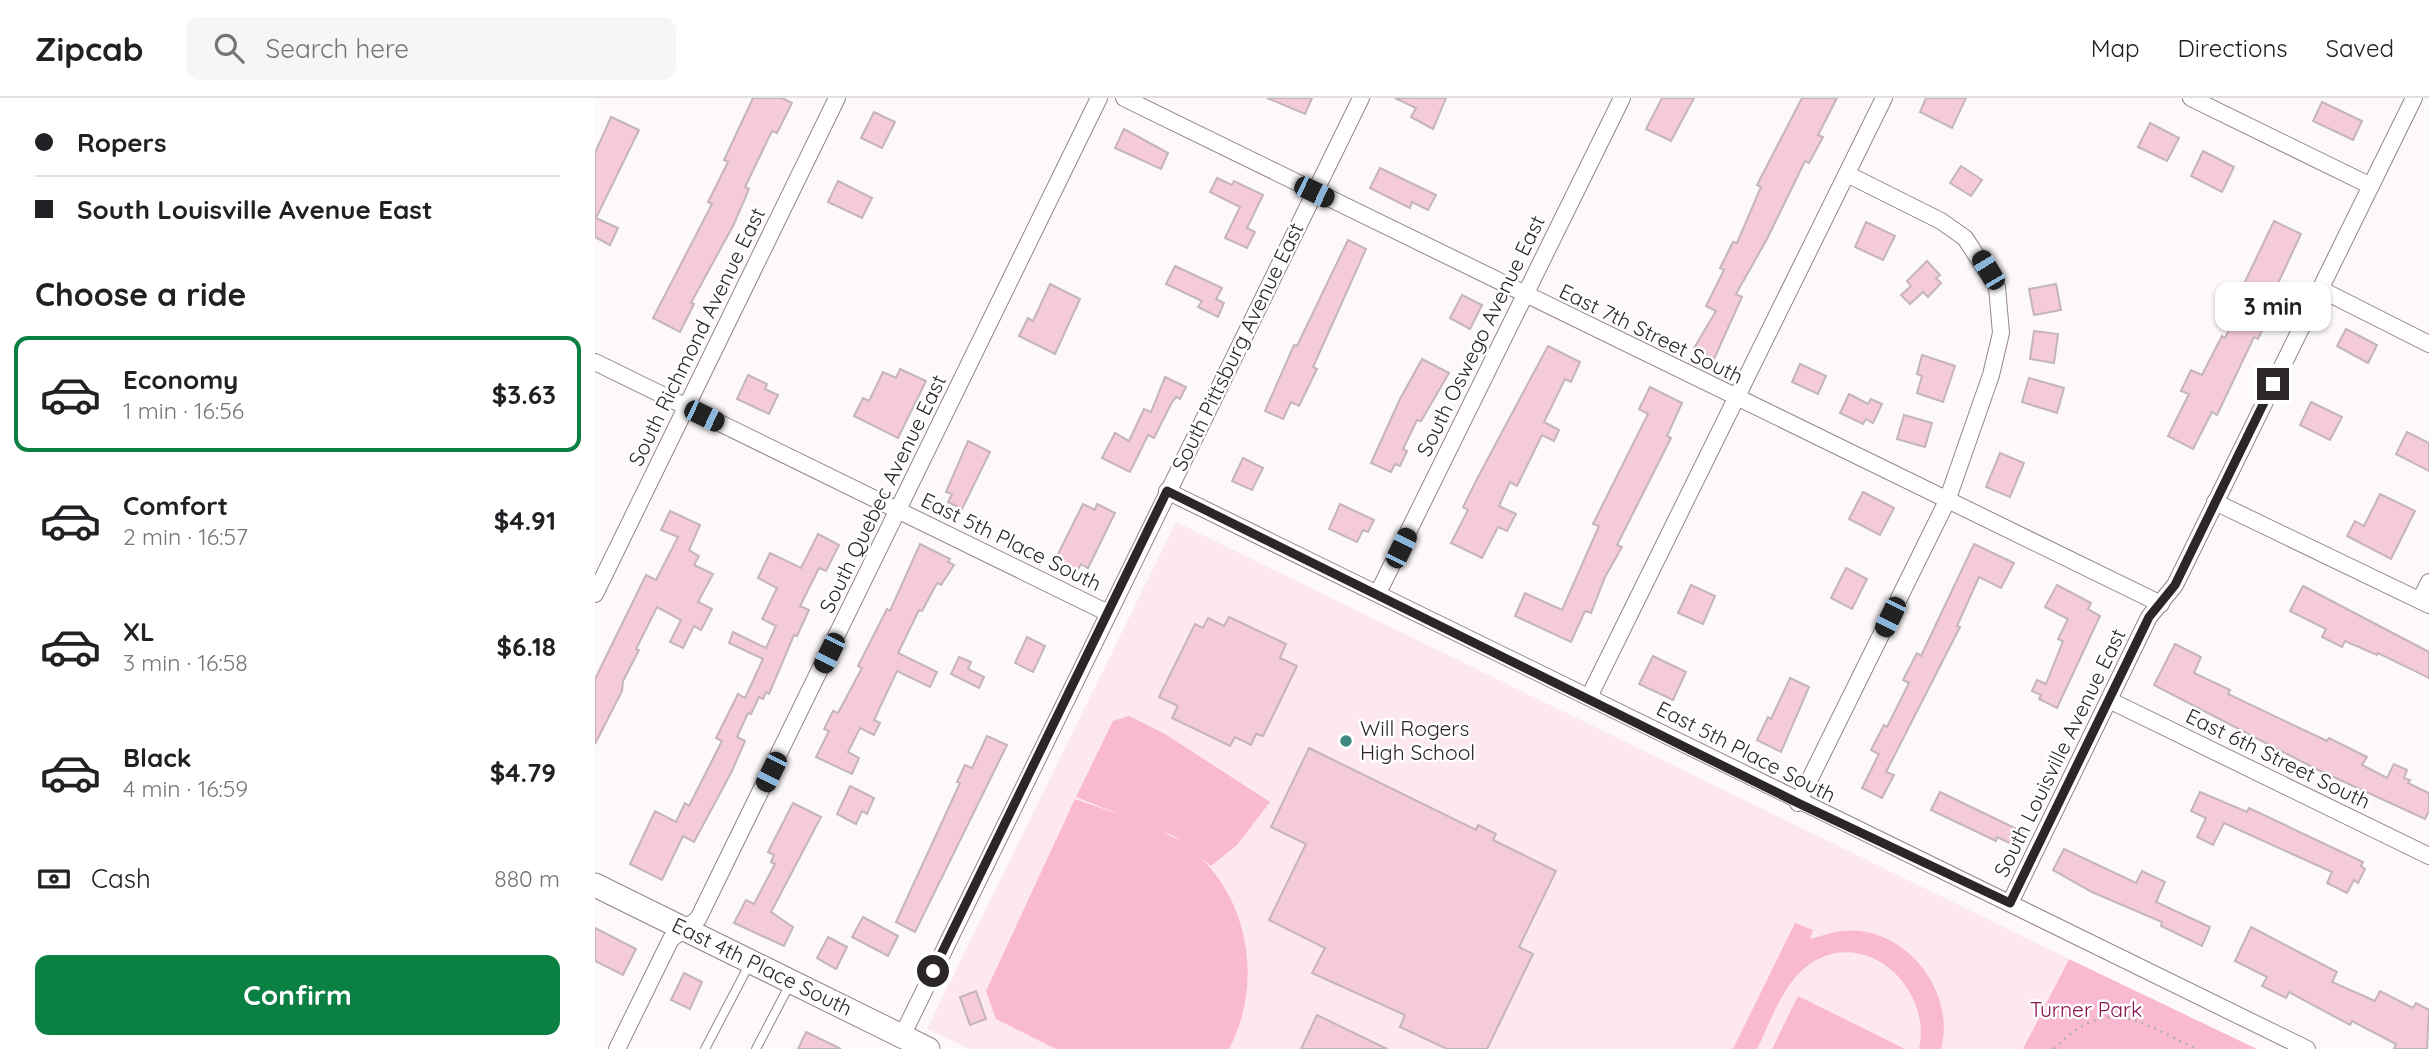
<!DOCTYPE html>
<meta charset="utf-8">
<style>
body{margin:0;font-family:Quicksand,sans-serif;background:#f6f6f6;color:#202124;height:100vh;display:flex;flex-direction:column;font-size:26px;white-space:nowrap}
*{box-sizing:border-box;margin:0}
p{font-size:23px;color:#757577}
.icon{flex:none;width:38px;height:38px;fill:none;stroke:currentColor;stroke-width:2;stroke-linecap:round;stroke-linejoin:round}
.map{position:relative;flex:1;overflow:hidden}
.sheet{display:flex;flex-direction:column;background:#fff;width:595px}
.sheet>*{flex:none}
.hud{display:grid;align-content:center;height:154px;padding:0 35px;background:#fff}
.end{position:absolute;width:32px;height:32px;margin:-16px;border:9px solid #2c2628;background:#fff;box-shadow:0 0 0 4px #fff}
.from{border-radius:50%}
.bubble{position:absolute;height:49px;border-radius:14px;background:#fff;box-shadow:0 2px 5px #0004;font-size:23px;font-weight:700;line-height:49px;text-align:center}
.car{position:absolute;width:21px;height:42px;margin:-21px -10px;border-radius:9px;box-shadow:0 0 5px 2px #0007;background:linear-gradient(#222 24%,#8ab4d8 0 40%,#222 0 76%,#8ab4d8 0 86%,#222 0)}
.hud b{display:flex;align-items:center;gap:24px;height:66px;font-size:26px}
.hud b+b{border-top:2px solid #e0e0e0}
.hud i{width:18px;height:18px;background:#202124}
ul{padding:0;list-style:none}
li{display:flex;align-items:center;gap:21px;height:116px;margin:0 14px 10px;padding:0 21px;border:4px solid transparent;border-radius:14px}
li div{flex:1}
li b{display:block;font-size:26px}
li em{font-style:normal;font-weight:700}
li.active{border-color:#0b8043}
li>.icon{width:63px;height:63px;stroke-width:1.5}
h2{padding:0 35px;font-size:32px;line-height:84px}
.pay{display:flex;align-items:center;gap:18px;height:77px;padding:0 35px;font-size:26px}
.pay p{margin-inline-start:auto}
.cta{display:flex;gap:14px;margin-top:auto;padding:14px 35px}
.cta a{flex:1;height:80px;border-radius:14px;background:#0b8043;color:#fff;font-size:28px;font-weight:700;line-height:80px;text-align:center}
header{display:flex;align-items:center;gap:42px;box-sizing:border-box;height:98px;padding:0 35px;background:#fff;border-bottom:2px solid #e0e0e0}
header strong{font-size:33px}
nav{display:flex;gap:38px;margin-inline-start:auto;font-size:24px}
.search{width:490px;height:63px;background:#f6f6f6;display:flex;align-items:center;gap:18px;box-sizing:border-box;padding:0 24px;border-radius:14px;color:#757577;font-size:26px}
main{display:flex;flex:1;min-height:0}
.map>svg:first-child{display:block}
</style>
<header>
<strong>Zipcab</strong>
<div class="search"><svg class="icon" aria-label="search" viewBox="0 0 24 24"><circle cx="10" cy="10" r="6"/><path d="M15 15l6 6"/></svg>Search here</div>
<nav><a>Map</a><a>Directions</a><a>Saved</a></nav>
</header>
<main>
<section class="sheet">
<div class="hud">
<b><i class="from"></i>Ropers</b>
<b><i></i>South Louisville Avenue East</b>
</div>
<h2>Choose a ride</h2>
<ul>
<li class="active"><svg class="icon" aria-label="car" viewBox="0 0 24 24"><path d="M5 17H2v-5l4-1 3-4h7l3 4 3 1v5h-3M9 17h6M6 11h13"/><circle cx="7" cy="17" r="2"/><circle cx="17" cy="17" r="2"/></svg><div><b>Economy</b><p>1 min · 16:56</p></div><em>$3.63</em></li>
<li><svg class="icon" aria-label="car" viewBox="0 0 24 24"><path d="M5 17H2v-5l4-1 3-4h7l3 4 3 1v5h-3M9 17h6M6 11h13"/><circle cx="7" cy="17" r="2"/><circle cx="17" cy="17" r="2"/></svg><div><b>Comfort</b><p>2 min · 16:57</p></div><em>$4.91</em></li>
<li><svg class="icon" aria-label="car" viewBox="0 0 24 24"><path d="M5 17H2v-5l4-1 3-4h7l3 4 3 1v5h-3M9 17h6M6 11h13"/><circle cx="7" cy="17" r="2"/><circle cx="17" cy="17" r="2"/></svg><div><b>XL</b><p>3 min · 16:58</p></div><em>$6.18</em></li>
<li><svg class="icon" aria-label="car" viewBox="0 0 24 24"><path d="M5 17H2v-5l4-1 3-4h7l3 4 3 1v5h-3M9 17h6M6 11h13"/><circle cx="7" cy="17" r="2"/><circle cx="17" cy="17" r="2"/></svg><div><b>Black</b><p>4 min · 16:59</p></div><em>$4.79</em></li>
</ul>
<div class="pay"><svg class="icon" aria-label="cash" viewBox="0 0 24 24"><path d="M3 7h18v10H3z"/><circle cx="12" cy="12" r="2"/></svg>Cash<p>880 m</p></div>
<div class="cta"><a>Confirm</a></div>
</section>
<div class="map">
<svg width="1834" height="951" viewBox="0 0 1834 951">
<rect width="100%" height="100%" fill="#fdf9fb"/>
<path fill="#fde8ef" d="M581 424 1474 861 1428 951H374L332 931Z"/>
<g fill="#f9b9d1">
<path d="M534 618 570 636 675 704 642 747 616 768 579 738 481 699 518 623Z"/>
<path d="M480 701C513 713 549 723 580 740 651 782 672 880 634 951H461L401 921 391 893Z"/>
<path d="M1200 825 1218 832 1215 841C1225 839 1236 834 1247 833 1309 826 1362 893 1346 951H1324C1338 888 1267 825 1211 869 1187 888 1176 923 1162 951H1138Z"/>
<path d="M1474 861 1662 951H1428Z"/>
<path d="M1203 898 1310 951H1177Z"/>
</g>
<g fill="#f5cbda" stroke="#c5b5ba" stroke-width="2">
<path d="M158 0H187L197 5 182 35 177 33 150 89 154 91 139 126 96 205 99 206 85 234 58 220 117 106 113 104 133 64 129 62Z"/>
<path d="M672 0H717L710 16Z"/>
<path d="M800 0H851L838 31 816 19 821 10Z"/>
<path d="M1067 0H1099L1076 43 1051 31Z"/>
<path d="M1207 0H1242L1223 37 1228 39 1214 65 1210 63 1172 141 1141 196 1147 199 1119 261 1099 250 1121 213 1111 208 1129 172 1125 170 1138 144 1142 145 1166 89 1162 87Z"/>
<path d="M1331 0H1371L1357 30 1325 14Z"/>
<path d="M1727 4 1767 23 1758 42 1718 23Z"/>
<path d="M279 14 300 24 287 50 266 40Z"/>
<path d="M16 19 44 32 1 120 23 130 15 147 0 139V55Z"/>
<path d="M1555 25 1584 40 1572 63 1543 49Z"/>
<path d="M529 31 573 55 566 71 520 50Z"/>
<path d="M1608 53 1639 69 1627 94 1596 78Z"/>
<path d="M1366 68 1387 82 1376 98 1355 85Z"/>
<path d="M785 70 841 97 833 112 817 104 815 110 775 90Z"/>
<path d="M622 80 637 87 639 83 668 97 652 130 660 134 652 150 630 140 645 109 615 94Z"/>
<path d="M243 83 277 100 267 120 233 104Z"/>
<path d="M1679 123 1706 136 1671 211 1676 214 1663 241 1659 239 1622 317 1617 314 1598 351 1573 338 1594 296 1586 293 1596 272 1607 277 1627 238 1630 240 1653 193 1647 190Z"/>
<path d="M1271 124 1300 138 1288 162 1260 149Z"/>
<path d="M753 142 771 151 718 269 722 271 704 308 696 304 688 321 670 313 699 247 702 248Z"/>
<path d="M1332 163 1345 177 1341 180 1346 185 1333 199 1328 194 1315 206 1306 197 1316 188 1312 183Z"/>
<path d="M580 168 627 190 621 201 629 205 623 219 603 209 607 203 571 186Z"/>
<path d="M455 186 485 201 460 256 424 238 433 220 438 223Z"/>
<path d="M1461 186 1466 212 1439 217 1434 191Z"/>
<path d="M867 197 887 207 875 231 855 220Z"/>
<path d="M1751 231 1782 247 1773 265 1742 248Z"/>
<path d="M1439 233 1463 236 1459 265 1435 261Z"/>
<path d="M953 248 985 264 976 284 970 281 949 324 964 332 959 343 947 337 922 388 915 384 904 408 921 416 912 433 903 429 887 460 856 445 873 412 868 409 882 381Z"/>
<path d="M1327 257 1360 268 1348 304 1322 295 1327 278 1322 276Z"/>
<path d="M827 261 854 275 826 323 822 322 808 351 812 353 805 368 800 366 796 374 776 365 805 301Z"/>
<path d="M1205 266 1231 278 1223 296 1197 284Z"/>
<path d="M305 271 331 283 303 340 259 318 268 300 274 303 288 274 301 280Z"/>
<path d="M153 277 172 286 170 291 183 297 174 316 142 301Z"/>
<path d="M570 279 591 289 585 301 581 299 576 306 559 340 553 337 535 374 507 360 520 335 534 343 549 311 556 314Z"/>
<path d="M1434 280 1469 290 1462 315 1427 304Z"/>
<path d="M1055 289 1087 305 1072 338 1076 340 1022 447 1027 449 1010 479 996 515 990 513 976 544 920 518 930 495 967 512 1004 428 998 426 1053 316 1044 311Z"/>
<path d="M1254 296 1273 306 1276 301 1287 306 1278 325 1271 321 1268 326 1245 315Z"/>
<path d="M1716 304 1747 319 1735 342 1705 327Z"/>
<path d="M1309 317 1337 325 1330 349 1302 341Z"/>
<path d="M1812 334 1834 345V373L1801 356Z"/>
<path d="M373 343 395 354 367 411 353 404 357 396 351 394Z"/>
<path d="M1405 355 1429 365 1415 399 1391 389Z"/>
<path d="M648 360 668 370 657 392 637 383Z"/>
<path d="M1268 394 1299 410 1285 437 1254 421Z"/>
<path d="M1785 396 1820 413 1796 461 1752 438 1760 423 1769 428Z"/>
<path d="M488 406 500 412 502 406 520 415 493 470 486 466 481 475 459 464Z"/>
<path d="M745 406 779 422 773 434 768 432 762 444 734 431Z"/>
<path d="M75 413 105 427 94 452 104 458 99 467 118 476 103 504 117 511 106 532 99 528 88 550 75 544 86 522 62 509 41 551 44 552 28 583 27 593 0 646V581L51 477 61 482 83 439 66 432Z"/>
<path d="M223 436 244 447 231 473 224 470 205 508 214 512 202 538 199 537 174 596 171 594 168 601 164 599 156 616 153 615 142 639 150 643 137 673 99 744 88 738 67 782 35 766 60 713 81 724 90 705 94 708 127 643 121 640 143 596 150 600 168 561 134 545 138 534 171 550 181 528 167 521 182 490 163 480 175 455 206 470Z"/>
<path d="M325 446 355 461 353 464 359 467 346 487 342 485 327 513 324 512 303 555 342 574 335 589 302 573 279 622 285 625 279 637 265 630 253 654 264 660 257 676 221 659 234 633 229 631 238 613 243 615 267 570 263 568 292 511 295 513Z"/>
<path d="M1379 446 1419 465 1406 490 1384 479 1362 528 1365 529 1291 674 1299 677 1287 700 1267 690 1284 656 1276 652 1289 627 1292 629 1314 585 1308 582 1322 555 1326 558Z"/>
<path d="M1251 470 1272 481 1257 511 1236 500Z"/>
<path d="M1096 487 1120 498 1108 526 1083 515Z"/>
<path d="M1462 487 1496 505 1493 511 1505 518 1462 610 1444 601 1446 597 1437 593 1442 582 1451 586 1468 543 1463 541 1473 521 1450 509Z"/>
<path d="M1708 488 1834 554V580L1783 555 1782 557 1750 543 1747 549 1727 539 1731 531 1695 513Z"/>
<path d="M634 519 691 546 685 560 702 568 668 638 661 636 656 647 640 639 635 648 577 620 583 608 564 599 600 526 608 530 613 520 629 528Z"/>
<path d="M432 539 450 548 438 574 420 565Z"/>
<path d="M1580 546 1606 559 1599 575 1635 592 1633 596 1732 643 1734 640 1772 659 1767 667 1792 680 1799 666 1812 672 1809 680 1815 682 1813 685 1834 695V713L1830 721 1719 670 1559 587Z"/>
<path d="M1058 558 1091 574 1078 602 1044 586Z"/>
<path d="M364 559 376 564 373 571 389 579 384 590 356 576Z"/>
<path d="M1195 580 1214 589 1186 654 1162 642 1173 619 1176 621Z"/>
<path d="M392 638 412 647 320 834 301 824 365 685 362 684 370 667 377 670Z"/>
<path d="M714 650 881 732 883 727 901 736 898 742 961 773 924 849 938 856 892 951H852L805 929 810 917 717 875 730 850 674 822 711 746 676 729Z"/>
<path d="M255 688 279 700 272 716 267 713 261 726 242 716Z"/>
<path d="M1345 694 1428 734 1421 748 1402 739 1401 743 1336 712Z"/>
<path d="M1605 694 1652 714 1654 710 1768 764 1766 768 1770 771 1763 785 1759 782 1752 795 1732 785 1737 774 1629 725 1618 747 1602 739 1611 720 1596 713Z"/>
<path d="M198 705 226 719 176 814 198 829 189 848 139 825 151 802 159 806 180 766 176 764 179 757 173 754Z"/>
<path d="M1469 751 1541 785 1547 773 1570 784 1561 804 1615 829 1607 848 1566 828 1567 824 1497 794 1458 772Z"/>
<path d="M268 819 303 838 293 858 257 839Z"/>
<path d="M1656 829 1742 874 1737 884 1780 903 1785 893 1818 910 1821 905 1834 912 1832 951H1799L1801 946 1757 923 1755 927 1694 894 1691 900 1667 888 1672 879 1640 863Z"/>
<path d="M0 830 41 851 28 877 0 863Z"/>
<path d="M233 839 252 849 241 871 222 860Z"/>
<path d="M89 875 107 884 95 911 76 902Z"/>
<path d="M381 893 391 921 375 927 365 899Z"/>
<path d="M722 917 792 951H706Z"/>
<path d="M211 934 246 951H203Z"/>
</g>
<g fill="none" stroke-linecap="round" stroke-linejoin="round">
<defs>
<g id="lane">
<path d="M110 951 154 867"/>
<path d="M161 951 195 886"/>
</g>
<g id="street">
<path d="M529 0 1566 506"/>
<path d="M1596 0 1776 88"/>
<path d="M1725 191 1834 246"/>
<path d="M0 264 513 515"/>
<path d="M572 393 1712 951"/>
<path d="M1620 404 1834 507"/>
<path d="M783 495 1027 0"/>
<path d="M0 496 242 0"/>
<path d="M1825 502 1834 484"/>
<path d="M994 599 1289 0"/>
<path d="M1514 602 1834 758"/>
<path d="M1203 705 1352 403 1396 277 1406 235 1402 189 1370 140 1346 123 1252 76"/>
<path d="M1415 805 1554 519 1580 487 1819 0"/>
<path d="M307 938 766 0"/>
<path d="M22 951 76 841 103 821 504 0"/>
</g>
<path id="secondary" d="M0 787 333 951"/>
</defs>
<use href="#lane" stroke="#95858b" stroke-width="10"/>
<use href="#street" stroke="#95858b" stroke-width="18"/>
<use href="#secondary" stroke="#95858b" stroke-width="25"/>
<path stroke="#b2aeb0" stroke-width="2.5" stroke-dasharray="2 5" stroke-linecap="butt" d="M1459 951C1513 896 1543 923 1601 951"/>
<use href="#lane" stroke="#fff" stroke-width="8"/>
<use href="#street" stroke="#fff" stroke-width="16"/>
<use href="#secondary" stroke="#fff" stroke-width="23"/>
</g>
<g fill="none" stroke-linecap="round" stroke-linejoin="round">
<path stroke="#2c2628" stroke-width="9" d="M338 873 572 393 1203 705 1415 805 1554 519 1580 487 1678 286"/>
</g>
<circle fill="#3f8783" stroke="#fff" stroke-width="2.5" cx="751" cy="643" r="7"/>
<g text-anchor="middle" stroke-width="5" stroke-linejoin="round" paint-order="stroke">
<g font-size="21" fill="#2c2628" stroke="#fff">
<text transform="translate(1056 236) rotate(26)" y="7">East 7th Street South</text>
<text transform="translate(886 238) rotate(-64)" y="7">South Oswego Avenue East</text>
<text transform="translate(102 239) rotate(-64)" y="7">South Richmond Avenue East</text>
<text transform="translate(643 249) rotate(-64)" y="7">South Pittsburg Avenue East</text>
<text transform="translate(288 396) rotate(-64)" y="7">South Quebec Avenue East</text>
<text transform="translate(416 444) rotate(26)" y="7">East 5th Place South</text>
<text transform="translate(1151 654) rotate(27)" y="7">East 5th Place South</text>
<text transform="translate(1465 655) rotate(-64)" y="7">South Louisville Avenue East</text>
<text transform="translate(1683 661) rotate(26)" y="7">East 6th Street South</text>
<text transform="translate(167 869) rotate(26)" y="7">East 4th Place South</text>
</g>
<g font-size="21" fill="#2c2628" stroke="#fff" text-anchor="start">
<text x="765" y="638">Will Rogers<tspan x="765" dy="24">High School</tspan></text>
</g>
<g font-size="21" fill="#891351" stroke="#fff">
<text x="1491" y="919">Turner Park</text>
</g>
</g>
</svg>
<i class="end from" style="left:338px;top:873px"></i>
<i class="end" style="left:1678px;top:286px"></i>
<div class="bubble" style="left:1620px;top:184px;width:116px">3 min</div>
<i class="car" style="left:719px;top:94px;rotate:116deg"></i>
<i class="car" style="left:1393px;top:172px;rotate:329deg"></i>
<i class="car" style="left:109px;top:318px;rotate:116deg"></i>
<i class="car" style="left:806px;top:450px;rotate:26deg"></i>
<i class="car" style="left:1295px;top:519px;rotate:206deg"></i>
<i class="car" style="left:234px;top:555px;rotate:206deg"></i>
<i class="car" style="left:176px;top:674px;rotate:206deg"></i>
</div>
</main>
